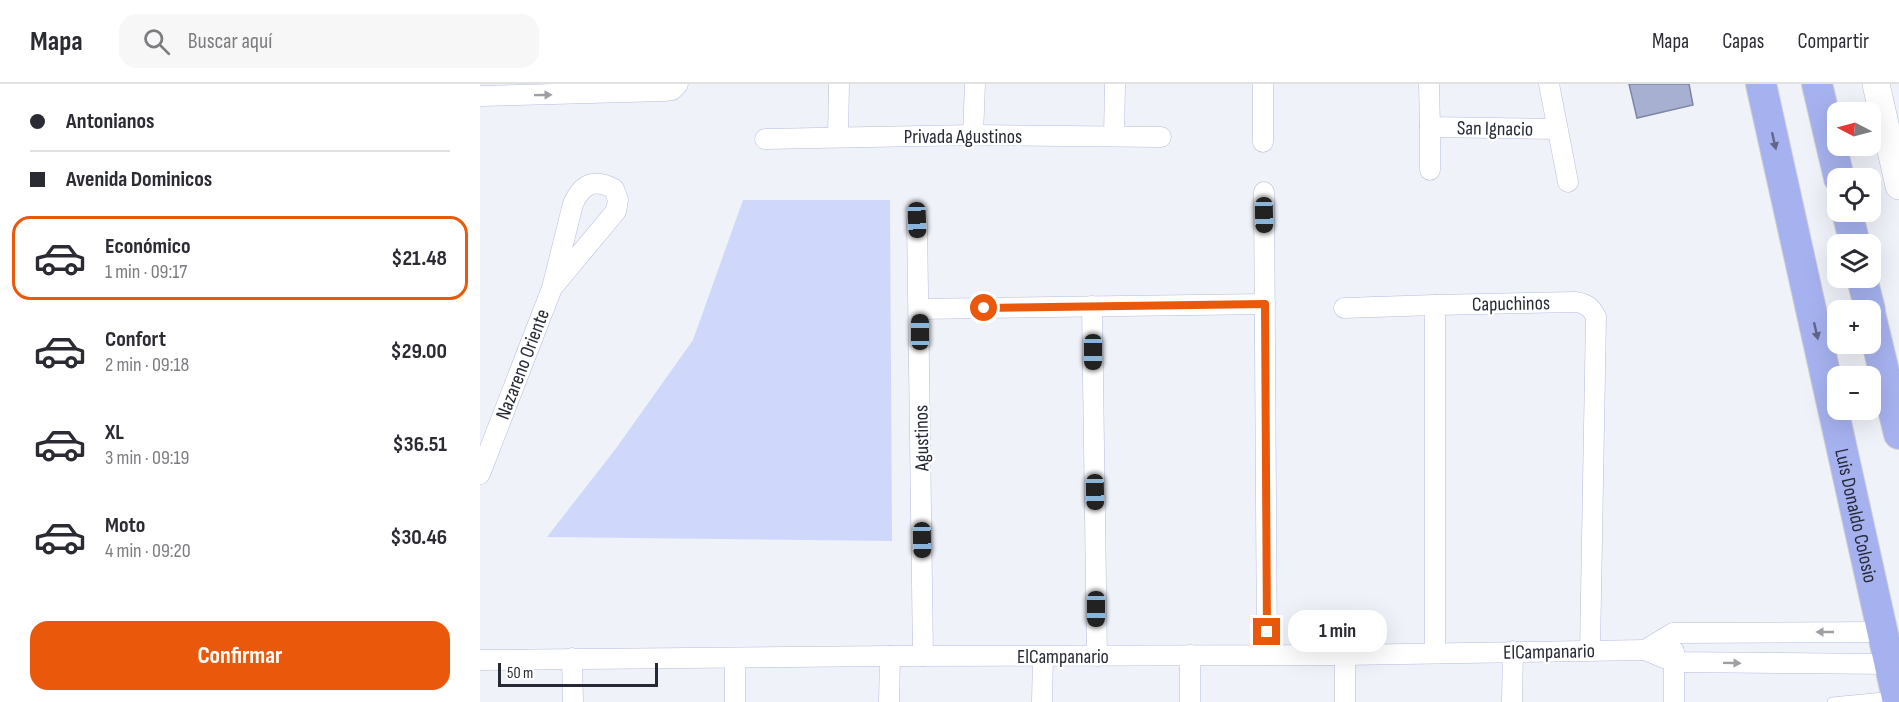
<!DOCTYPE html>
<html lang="es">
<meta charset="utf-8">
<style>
body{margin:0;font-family:"Sofia Sans Condensed",sans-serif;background:#f7f7f7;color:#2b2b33;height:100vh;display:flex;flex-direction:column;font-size:22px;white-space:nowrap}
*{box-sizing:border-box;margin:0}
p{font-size:20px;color:#7c7c81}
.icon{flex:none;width:33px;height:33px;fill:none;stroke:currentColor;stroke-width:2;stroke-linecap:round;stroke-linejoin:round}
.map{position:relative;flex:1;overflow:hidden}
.drawer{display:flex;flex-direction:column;background:#fff;width:480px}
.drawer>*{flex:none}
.hud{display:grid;align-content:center;height:132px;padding:0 30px;background:#fff}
.needle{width:39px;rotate:276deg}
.fabs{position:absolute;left:1347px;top:18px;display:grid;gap:12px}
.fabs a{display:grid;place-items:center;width:54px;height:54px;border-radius:12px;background:#fff;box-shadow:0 6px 24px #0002;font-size:30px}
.scale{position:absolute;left:18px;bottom:15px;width:160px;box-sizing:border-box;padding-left:6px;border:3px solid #262936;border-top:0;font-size:16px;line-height:21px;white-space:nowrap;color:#262936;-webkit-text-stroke:4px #fff;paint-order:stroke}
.end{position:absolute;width:27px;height:27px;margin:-14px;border:8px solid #ea580c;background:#fff;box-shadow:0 0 0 3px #fff}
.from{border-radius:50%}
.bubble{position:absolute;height:42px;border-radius:18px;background:#fff;box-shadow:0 6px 24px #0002;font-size:20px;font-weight:700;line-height:42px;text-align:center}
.car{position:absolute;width:18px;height:36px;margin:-18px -9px;border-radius:8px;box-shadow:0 0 4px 2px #0007;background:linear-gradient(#222 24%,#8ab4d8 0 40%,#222 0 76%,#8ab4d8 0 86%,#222 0)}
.hud b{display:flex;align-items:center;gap:21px;height:57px;font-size:22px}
.hud b+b{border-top:2px solid #e1e1e2}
.hud i{width:15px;height:15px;background:#2b2b33}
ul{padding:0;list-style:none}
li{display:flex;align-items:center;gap:18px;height:84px;margin:0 12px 9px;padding:0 18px;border:3px solid transparent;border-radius:18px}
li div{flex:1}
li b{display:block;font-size:22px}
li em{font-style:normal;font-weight:700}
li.active{border-color:#ea580c}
li>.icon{width:54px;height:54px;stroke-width:1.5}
.action{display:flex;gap:12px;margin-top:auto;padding:12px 30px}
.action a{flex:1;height:69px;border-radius:18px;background:#ea580c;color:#fff;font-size:24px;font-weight:700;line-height:69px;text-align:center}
header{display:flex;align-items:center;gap:36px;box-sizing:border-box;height:84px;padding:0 30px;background:#fff;border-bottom:2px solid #e1e1e2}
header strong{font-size:28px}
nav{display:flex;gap:33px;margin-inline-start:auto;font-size:21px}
.search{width:420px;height:54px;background:#f7f7f7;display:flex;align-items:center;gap:15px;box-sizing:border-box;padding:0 21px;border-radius:18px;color:#7c7c81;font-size:22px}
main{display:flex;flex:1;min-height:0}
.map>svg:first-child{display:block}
</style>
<header>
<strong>Mapa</strong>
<div class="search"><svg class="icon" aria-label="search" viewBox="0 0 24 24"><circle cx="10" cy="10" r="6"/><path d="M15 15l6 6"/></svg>Buscar aquí</div>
<nav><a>Mapa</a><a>Capas</a><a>Compartir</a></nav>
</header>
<main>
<section class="drawer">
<div class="hud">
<b><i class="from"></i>Antonianos</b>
<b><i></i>Avenida Dominicos</b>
</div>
<ul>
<li class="active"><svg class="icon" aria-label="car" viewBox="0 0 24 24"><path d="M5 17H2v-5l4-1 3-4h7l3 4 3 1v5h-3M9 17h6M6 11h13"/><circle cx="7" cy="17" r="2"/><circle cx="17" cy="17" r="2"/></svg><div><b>Económico</b><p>1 min · 09:17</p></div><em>$21.48</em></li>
<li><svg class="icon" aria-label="car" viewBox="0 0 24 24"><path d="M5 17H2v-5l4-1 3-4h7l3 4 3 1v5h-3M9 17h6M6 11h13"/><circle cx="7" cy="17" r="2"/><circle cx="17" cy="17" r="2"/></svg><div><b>Confort</b><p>2 min · 09:18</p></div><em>$29.00</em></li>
<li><svg class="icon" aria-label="car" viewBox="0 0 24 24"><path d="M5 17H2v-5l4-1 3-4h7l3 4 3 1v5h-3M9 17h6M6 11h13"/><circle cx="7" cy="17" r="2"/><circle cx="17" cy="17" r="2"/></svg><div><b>XL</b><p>3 min · 09:19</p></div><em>$36.51</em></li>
<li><svg class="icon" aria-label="car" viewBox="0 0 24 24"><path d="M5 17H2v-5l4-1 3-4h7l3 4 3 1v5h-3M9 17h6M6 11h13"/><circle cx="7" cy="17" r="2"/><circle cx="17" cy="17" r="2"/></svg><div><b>Moto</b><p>4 min · 09:20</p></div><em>$30.46</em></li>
</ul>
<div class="action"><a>Confirmar</a></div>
</section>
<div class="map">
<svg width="1419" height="618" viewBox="0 0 1419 618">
<rect width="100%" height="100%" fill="#f0f2f9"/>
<path fill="#cfd8fa" d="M263 116H410L412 457 67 453 137 363 213 256Z"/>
<path fill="#a7b0d1" stroke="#7e86a6" stroke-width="1.5" d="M1149 0H1209L1213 21 1157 34Z"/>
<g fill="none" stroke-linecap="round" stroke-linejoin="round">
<defs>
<path id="lane" d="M1352 618 1414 612"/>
<g id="street">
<path d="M949 0 950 43 1077 45"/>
<path d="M1069 0 1088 98"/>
<path d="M0 12 184 7 192 6 198 0"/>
<path d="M950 43V86"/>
<path d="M493 51 495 0"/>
<path d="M634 52 635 0"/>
<path d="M358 53 359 0"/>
<path d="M285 55 493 51 681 53"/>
<path d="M783 58V0"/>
<path d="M784 108 787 571"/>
<path d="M437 136 443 572"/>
<path d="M612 222 617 572"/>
<path d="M864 224 955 221"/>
<path d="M439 225 785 220"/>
<path d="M0 390 72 204 93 120C102 100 114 94 134 105L138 116 136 127 72 204"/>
<path d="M1165 566 1193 549 1403 548"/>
<path d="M1194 567V618"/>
<path d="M955 569V221L1096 218C1107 220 1111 223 1116 233L1110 566"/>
<path d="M710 571V618"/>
<path d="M865 571V618"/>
<path d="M92 574 93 618"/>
<path d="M255 574V618"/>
<path d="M0 576 410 572 865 571 1165 566 1194 578 1410 580"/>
<path d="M409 618 410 572"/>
<path d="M562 618 563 572"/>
<path d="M1032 618 1033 567"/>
</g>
<path id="secondary" d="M1396 0 1419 102"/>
<g id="primary">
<path id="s1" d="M1281 0 1418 618"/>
<path d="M1337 0 1359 94"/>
<path d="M1367 128 1375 160"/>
<path d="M1382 194 1390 226"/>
<path d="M1390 229 1419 350"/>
</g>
</defs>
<use href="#lane" stroke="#b4bdde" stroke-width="10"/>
<use href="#street" stroke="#b4bdde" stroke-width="21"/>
<use href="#secondary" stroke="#b4bdde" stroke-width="28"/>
<use href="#primary" stroke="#cfd0d3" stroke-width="32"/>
<use href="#lane" stroke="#fff" stroke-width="9"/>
<use href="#street" stroke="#fff" stroke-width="20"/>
<use href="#secondary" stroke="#fff" stroke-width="27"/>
<use href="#primary" stroke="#a6b2ef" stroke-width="30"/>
</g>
<defs><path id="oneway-solid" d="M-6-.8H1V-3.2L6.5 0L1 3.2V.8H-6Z" transform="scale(1.5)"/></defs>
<g fill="#9d9fa5">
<use href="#oneway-solid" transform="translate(63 11) rotate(-1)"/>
<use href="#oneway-solid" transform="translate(1345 548) rotate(180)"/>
<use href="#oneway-solid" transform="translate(1252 579) rotate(1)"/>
</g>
<g fill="#606789">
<use href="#oneway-solid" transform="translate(1294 57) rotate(77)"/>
<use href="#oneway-solid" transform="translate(1336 247) rotate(77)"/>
</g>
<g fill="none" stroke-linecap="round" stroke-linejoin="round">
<path stroke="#ea580c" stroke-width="8" d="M504 224 785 220 787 548"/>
</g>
<g text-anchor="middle" stroke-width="5" stroke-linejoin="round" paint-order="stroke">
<g font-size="20" fill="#262936" stroke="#fff">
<text transform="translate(1015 44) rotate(1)" y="7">San Ignacio</text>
<text x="483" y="59">Privada Agustinos</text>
<text transform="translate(1031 219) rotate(-1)" y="7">Capuchinos</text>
<text transform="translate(42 280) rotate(-69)" y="7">Nazareno Oriente</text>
<text transform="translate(441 354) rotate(-91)" y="7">Agustinos</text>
<text dy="7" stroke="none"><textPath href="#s1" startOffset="442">Luis Donaldo Colosio</textPath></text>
<text transform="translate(1069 567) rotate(-1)" y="7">ElCampanario</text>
<text x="583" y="579">ElCampanario</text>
</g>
</g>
</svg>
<div class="fabs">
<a><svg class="needle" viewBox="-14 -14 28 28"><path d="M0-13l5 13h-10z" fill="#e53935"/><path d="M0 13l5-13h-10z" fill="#7c7c81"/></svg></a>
<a><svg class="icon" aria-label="locate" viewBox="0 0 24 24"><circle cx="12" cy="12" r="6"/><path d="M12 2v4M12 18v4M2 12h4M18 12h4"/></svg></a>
<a><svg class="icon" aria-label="layers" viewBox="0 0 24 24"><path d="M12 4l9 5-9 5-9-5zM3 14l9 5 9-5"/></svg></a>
<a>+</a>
<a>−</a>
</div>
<div class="scale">50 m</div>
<i class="end from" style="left:504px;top:224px"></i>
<i class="end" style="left:787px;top:548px"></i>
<div class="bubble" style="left:808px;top:526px;width:99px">1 min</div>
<i class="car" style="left:784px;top:131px;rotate:179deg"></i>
<i class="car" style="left:437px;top:136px;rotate:178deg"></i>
<i class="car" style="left:440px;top:248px;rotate:0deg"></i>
<i class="car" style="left:613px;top:268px;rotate:180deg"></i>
<i class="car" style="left:615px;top:408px;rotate:179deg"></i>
<i class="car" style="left:442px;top:456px;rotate:179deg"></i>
<i class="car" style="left:616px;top:525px;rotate:180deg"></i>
</div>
</main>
